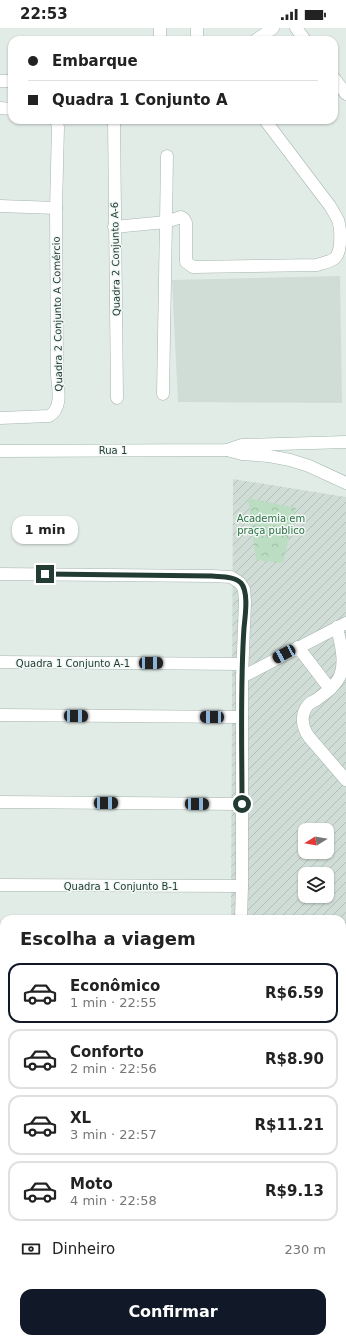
<!DOCTYPE html>
<html lang="pt">
<meta charset="utf-8">
<style>
body{margin:0;font-family:"DejaVu Sans",sans-serif;background:#f2f2f2;color:#222;height:100vh;display:flex;flex-direction:column;font-size:15px;white-space:nowrap}
*{box-sizing:border-box;margin:0}
p{font-size:13px;color:#767676}
.icon{flex:none;width:22px;height:22px;fill:none;stroke:currentColor;stroke-width:2;stroke-linecap:round;stroke-linejoin:round}
.map{position:relative;flex:1;overflow:hidden}
.drawer{position:absolute;left:0px;top:887px;width:346px;height:428px;display:flex;flex-direction:column;background:#fff;border-radius:12px 12px 0 0;box-shadow:0 1px 3px #0004}
.drawer>*{flex:none}
.top-card{position:absolute;left:8px;top:8px;width:330px;height:88px;border-radius:12px;box-shadow:0 1px 3px #0004;display:grid;align-content:center;height:88px;padding:0 20px;background:#fff}
.needle{width:26px;rotate:259deg}
.tools{position:absolute;left:298px;top:795px;display:grid;gap:8px}
.tools a{display:grid;place-items:center;width:36px;height:36px;border-radius:8px;background:#fff;box-shadow:0 1px 3px #0004;font-size:20px}
.end{position:absolute;width:18px;height:18px;margin:-9px;border:5px solid #223c34;background:#fff;box-shadow:0 0 0 2px #fff}
.from{border-radius:50%}
.bubble{position:absolute;height:28px;border-radius:12px;background:#fff;box-shadow:0 1px 3px #0004;font-size:13px;font-weight:700;line-height:28px;text-align:center}
.car{position:absolute;width:12px;height:24px;margin:-12px -6px;border-radius:5px;box-shadow:0 0 3px 1px #0007;background:linear-gradient(#222 24%,#8ab4d8 0 40%,#222 0 76%,#8ab4d8 0 86%,#222 0)}
.top-card b{display:flex;align-items:center;gap:14px;height:38px;font-size:15px}
.top-card b+b{border-top:1px solid #e0e0e0}
.top-card i{width:10px;height:10px;background:#222}
ul{padding:0;list-style:none}
li{display:flex;align-items:center;gap:12px;height:60px;margin:0 8px 6px;padding:0 12px;border:2px solid #e0e0e0;border-radius:12px}
li div{flex:1}
li b{display:block;font-size:15px}
li em{font-style:normal;font-weight:700}
li.on{border-color:#111827}
li>.icon{width:36px;height:36px;stroke-width:1.5}
h2{padding:0 20px;font-size:18px;line-height:48px}
.pay{display:flex;align-items:center;gap:10px;height:44px;padding:0 20px;font-size:15px}
.pay p{margin-inline-start:auto}
.button{display:flex;gap:8px;margin-top:auto;padding:8px 20px}
.button a{flex:1;height:46px;border-radius:12px;background:#111827;color:#fff;font-size:16px;font-weight:700;line-height:46px;text-align:center}
.status{display:flex;justify-content:space-between;align-items:center;height:28px;padding:0 20px;background:#fff;direction:ltr}
.status svg{height:11px;fill:currentColor}
.map>svg:first-child{display:block}
</style>
<div class="status"><b>22:53</b><svg viewBox="0 0 49 12"><path d="M0 12V9h3v3zM5 12V6h3v6zM10 12V3h3v9zM15 12V0h3v12zM26 1h20v11H26zM47 4h2v5h-2z"/></svg></div>
<div class="map">
<svg width="346" height="1315" viewBox="0 0 346 1315">
<defs>
<pattern id="industrial-furrows" width="10" height="10" patternUnits="userSpaceOnUse"><rect width="10" height="10" fill="#d0dcd6"/><path d="M-1 1l2-2M0 10L10 0M9 11l2-2" fill="none" stroke="#b2beb8"/></pattern>
<pattern id="forest-crowns" width="20" height="18" patternUnits="userSpaceOnUse"><rect width="20" height="18" fill="#bbddc2"/><path d="M2 6a3 3 0 1 1 6 0M12 15a3 3 0 1 1 6 0" fill="none" stroke="#a0bfa7"/></pattern>
</defs>
<rect width="100%" height="100%" fill="#e2ece7"/>
<path fill="#d0dcd6" d="M340 248 342 375 178 374 172 252Z"/>
<path fill="url(#industrial-furrows)" fill-rule="evenodd" d="M233 451 346 469V1315H230V1311H342V891H231ZM305 802H327V824H305ZM305 846H327V868H305Z"/>
<path fill="url(#forest-crowns)" d="M248 470 296 480 283 535 256 532Z"/>
<g fill="none" stroke-linecap="round" stroke-linejoin="round">
<defs>
<g id="street">
<path d="M197 0V12"/>
<path d="M296 0 305 12"/>
<path d="M160 12V0"/>
<path d="M256 12 273 0"/>
<path d="M334 50 346 66"/>
<path d="M0 53H12"/>
<path d="M0 80 12 81"/>
<path d="M114 92 117 370"/>
<path d="M167 128 166 194 181 189 184 191 186 195V234L193 239 317 237C323 235 330 234 335 230 342 223 341 201 338 192 336 188 333 183 330 178L265 92"/>
<path d="M0 178 56 180"/>
<path d="M114 199 166 194 163 366"/>
<path d="M0 390 49 388C63 380 58 361 57 347L56 180 58 99 56 92"/>
<path d="M0 546 212 548 231 549 240 555 244 561 245 574 242 649V858L241 891"/>
<path d="M337 599C340 614 346 633 340 648 335 659 325 665 316 672 313 673 310 675 308 677 300 687 302 699 309 709L346 752"/>
<path d="M298 619 330 661"/>
<path d="M0 634 242 636"/>
<path d="M242 649 346 595"/>
<path d="M0 687 242 689"/>
<path d="M0 774 242 776"/>
<path d="M0 857 242 858"/>
<path d="M0 907H4"/>
<path d="M342 920 346 918"/>
<path d="M0 995H4"/>
<path d="M0 1080H4"/>
<path d="M0 1129 4 1130"/>
<path d="M342 1142H346"/>
<path d="M0 1218H4"/>
<path d="M0 1305H4"/>
<path d="M237 1315V1311"/>
</g>
<g id="secondary">
<path d="M227 422 242 426 269 428 290 432 309 438 346 455"/>
<path d="M0 423 227 422 242 417 346 414"/>
</g>
</defs>
<use href="#street" stroke="#a5b4ae" stroke-width="13"/>
<use href="#secondary" stroke="#a0b7ae" stroke-width="13"/>
<use href="#street" stroke="#fff" stroke-width="12"/>
<use href="#secondary" stroke="#fff" stroke-width="12"/>
</g>
<g fill="none" stroke-linecap="round" stroke-linejoin="round">
<path stroke="#223c34" stroke-width="5" d="M45 546 212 548C221 549 234 548 241 555 249 564 245 589 244 600 240 658 242 717 242 776"/>
</g>
<g text-anchor="middle" stroke-width="3" stroke-linejoin="round" paint-order="stroke">
<g font-size="10" fill="#223c34" stroke="#f2f8f5">
<text transform="translate(115 231) rotate(-91)" y="4">Quadra 2 Conjunto A-6</text>
<text transform="translate(57 286) rotate(-91)" y="4">Quadra 2 Conjunto A Comércio</text>
<text x="113" y="426">Rua 1</text>
<text x="73" y="639">Quadra 1 Conjunto A-1</text>
<text x="121" y="862">Quadra 1 Conjunto B-1</text>
</g>
<g font-size="10" fill="#2d7244" stroke="#f2f8f5">
<text x="271" y="494">Academia em<tspan x="271" dy="12">praça publico</tspan></text>
</g>
</g>
</svg>
<div class="tools">
<a><svg class="needle" viewBox="-14 -14 28 28"><path d="M0-13l5 13h-10z" fill="#e53935"/><path d="M0 13l5-13h-10z" fill="#767676"/></svg></a>
<a><svg class="icon" aria-label="layers" viewBox="0 0 24 24"><path d="M12 4l9 5-9 5-9-5zM3 14l9 5 9-5"/></svg></a>
</div>
<i class="end from" style="left:242px;top:776px"></i>
<i class="end" style="left:45px;top:546px"></i>
<div class="bubble" style="left:12px;top:488px;width:66px">1 min</div>
<i class="car" style="left:284px;top:626px;rotate:242deg"></i>
<i class="car" style="left:151px;top:635px;rotate:90deg"></i>
<i class="car" style="left:76px;top:688px;rotate:91deg"></i>
<i class="car" style="left:212px;top:689px;rotate:271deg"></i>
<i class="car" style="left:106px;top:775px;rotate:90deg"></i>
<i class="car" style="left:197px;top:776px;rotate:91deg"></i>
<div class="top-card">
<b><i class="from"></i>Embarque</b>
<b><i></i>Quadra 1 Conjunto A</b>
</div>
<section class="drawer">
<h2>Escolha a viagem</h2>
<ul>
<li class="on"><svg class="icon" aria-label="car" viewBox="0 0 24 24"><path d="M5 17H2v-5l4-1 3-4h7l3 4 3 1v5h-3M9 17h6M6 11h13"/><circle cx="7" cy="17" r="2"/><circle cx="17" cy="17" r="2"/></svg><div><b>Econômico</b><p>1 min · 22:55</p></div><em>R$6.59</em></li>
<li><svg class="icon" aria-label="car" viewBox="0 0 24 24"><path d="M5 17H2v-5l4-1 3-4h7l3 4 3 1v5h-3M9 17h6M6 11h13"/><circle cx="7" cy="17" r="2"/><circle cx="17" cy="17" r="2"/></svg><div><b>Conforto</b><p>2 min · 22:56</p></div><em>R$8.90</em></li>
<li><svg class="icon" aria-label="car" viewBox="0 0 24 24"><path d="M5 17H2v-5l4-1 3-4h7l3 4 3 1v5h-3M9 17h6M6 11h13"/><circle cx="7" cy="17" r="2"/><circle cx="17" cy="17" r="2"/></svg><div><b>XL</b><p>3 min · 22:57</p></div><em>R$11.21</em></li>
<li><svg class="icon" aria-label="car" viewBox="0 0 24 24"><path d="M5 17H2v-5l4-1 3-4h7l3 4 3 1v5h-3M9 17h6M6 11h13"/><circle cx="7" cy="17" r="2"/><circle cx="17" cy="17" r="2"/></svg><div><b>Moto</b><p>4 min · 22:58</p></div><em>R$9.13</em></li>
</ul>
<div class="pay"><svg class="icon" aria-label="cash" viewBox="0 0 24 24"><path d="M3 7h18v10H3z"/><circle cx="12" cy="12" r="2"/></svg>Dinheiro<p>230 m</p></div>
<div class="button"><a>Confirmar</a></div>
</section>
</div>
